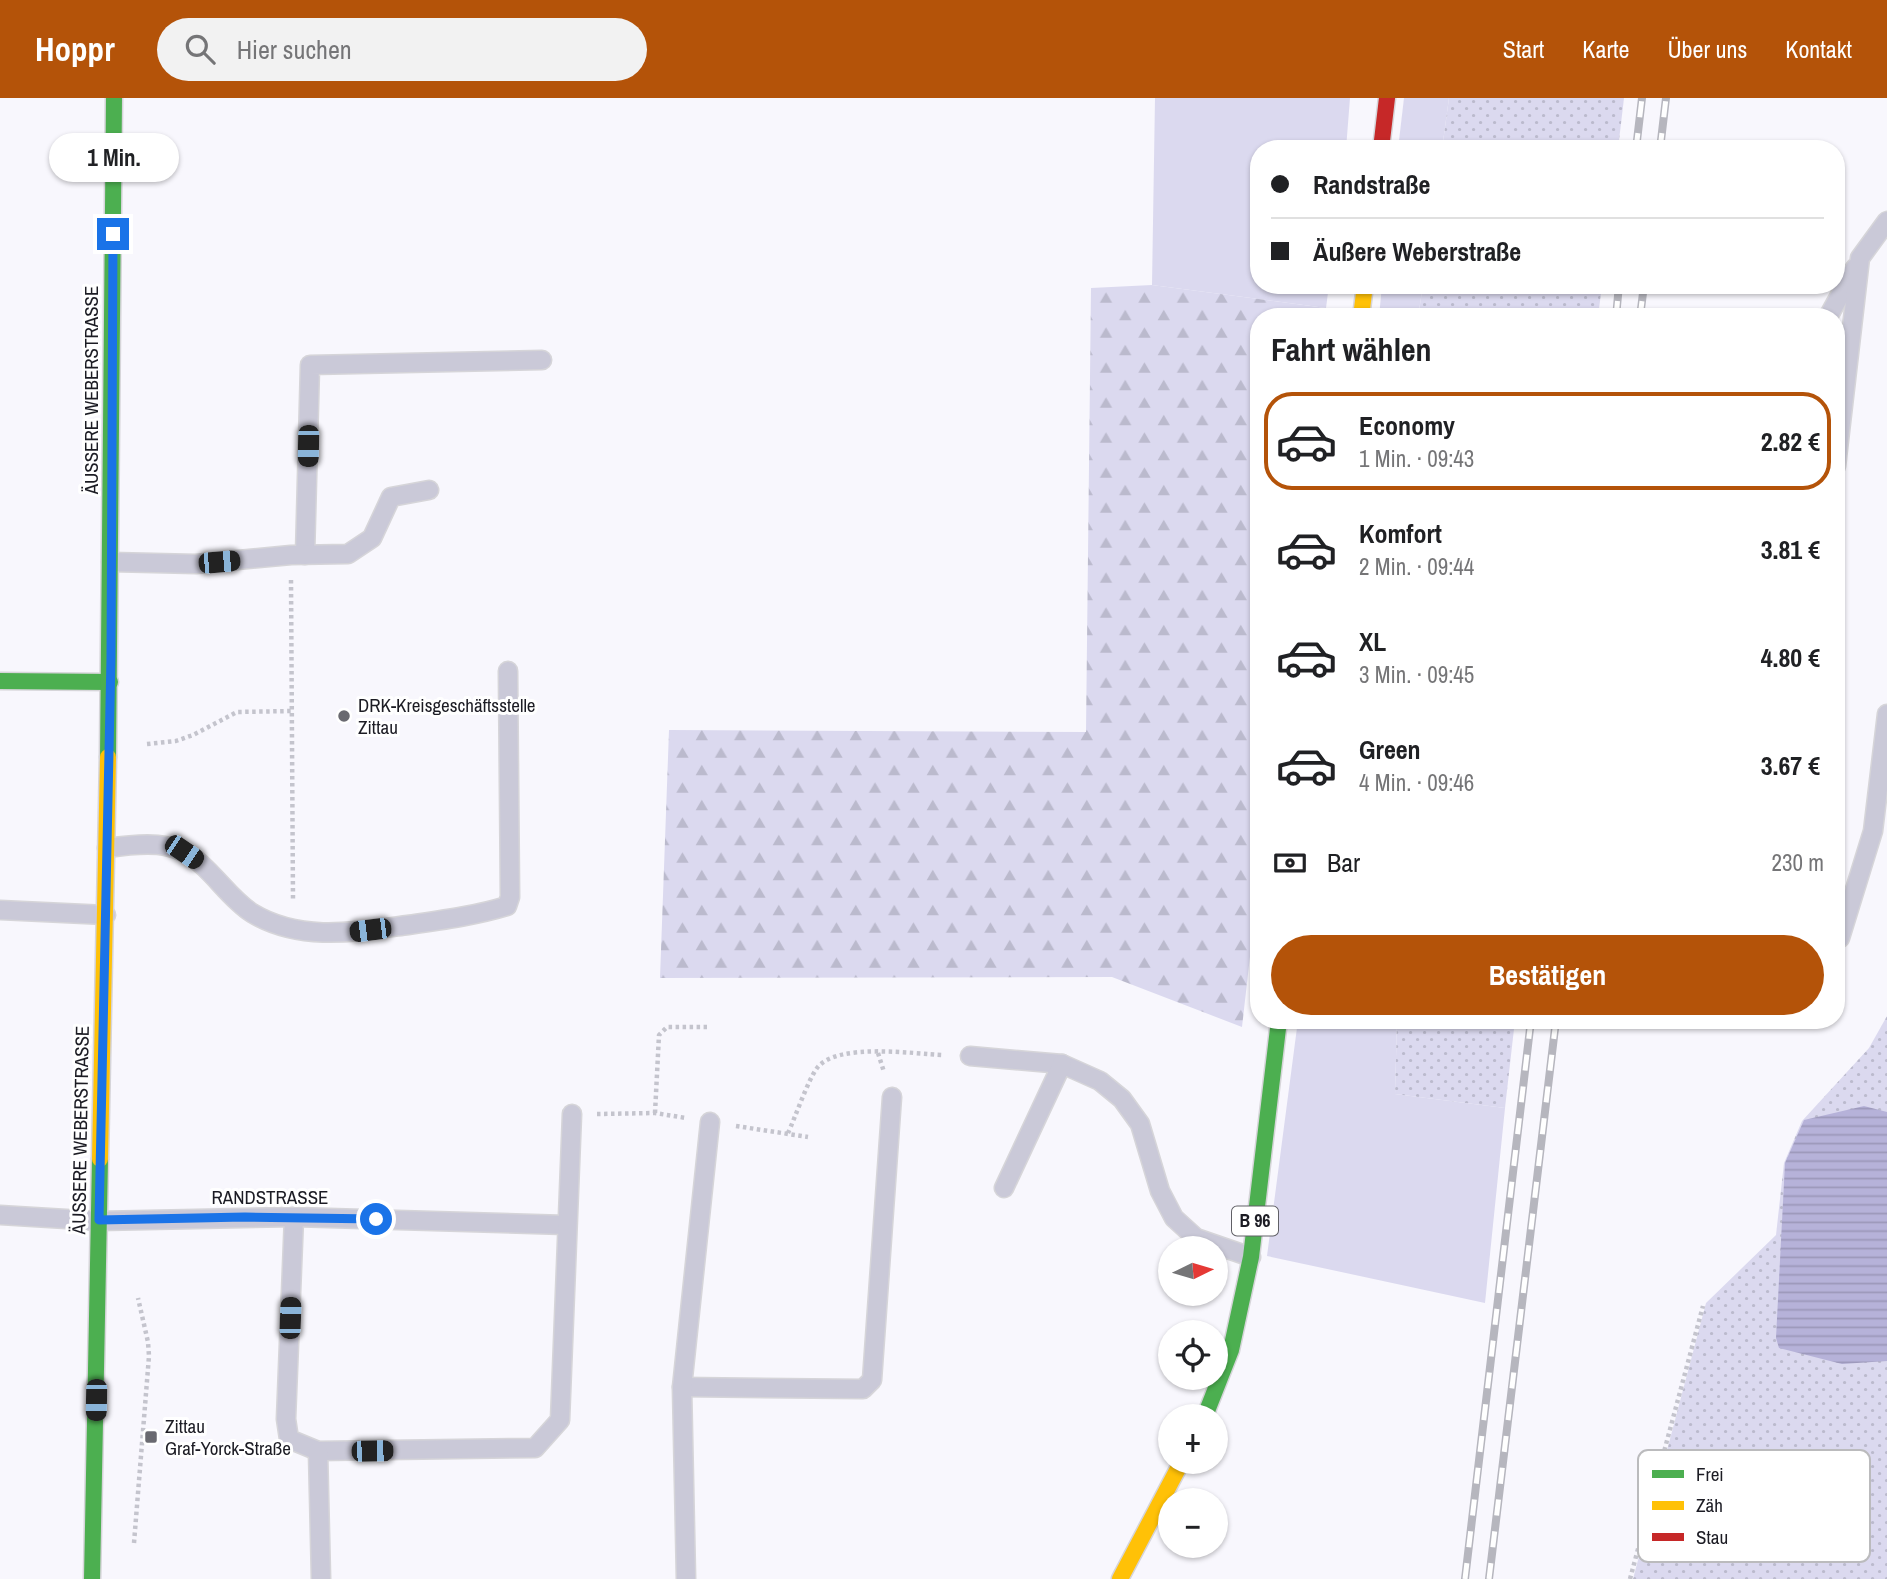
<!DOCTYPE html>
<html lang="de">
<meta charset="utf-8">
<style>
body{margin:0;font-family:"Archivo Narrow",sans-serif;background:#f2f2f2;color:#202124;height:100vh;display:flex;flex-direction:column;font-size:26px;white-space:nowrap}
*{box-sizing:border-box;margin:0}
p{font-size:23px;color:#757577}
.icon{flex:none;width:38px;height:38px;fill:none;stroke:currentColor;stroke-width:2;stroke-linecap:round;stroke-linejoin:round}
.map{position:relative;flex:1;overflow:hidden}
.sheet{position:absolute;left:1250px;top:210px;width:595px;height:721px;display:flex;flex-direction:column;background:#fff;border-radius:28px;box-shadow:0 2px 5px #0004}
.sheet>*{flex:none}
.hud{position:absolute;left:1250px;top:42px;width:595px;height:154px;border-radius:28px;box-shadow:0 2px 5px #0004;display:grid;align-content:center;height:154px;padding:0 21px;background:#fff}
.needle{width:46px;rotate:85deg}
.buttons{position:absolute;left:1158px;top:1138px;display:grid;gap:14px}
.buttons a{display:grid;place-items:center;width:70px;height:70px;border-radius:50%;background:#fff;box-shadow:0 2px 5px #0004;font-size:35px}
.end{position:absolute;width:32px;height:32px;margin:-16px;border:9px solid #1a73e8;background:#fff;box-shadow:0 0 0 4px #fff}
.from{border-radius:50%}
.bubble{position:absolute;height:49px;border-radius:24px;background:#fff;box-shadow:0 2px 5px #0004;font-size:23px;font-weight:800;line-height:49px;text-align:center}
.car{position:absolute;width:21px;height:42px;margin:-21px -10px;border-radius:9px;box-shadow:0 0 5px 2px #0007;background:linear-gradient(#222 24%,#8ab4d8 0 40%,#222 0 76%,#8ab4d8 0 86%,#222 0)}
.hud b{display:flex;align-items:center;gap:24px;height:66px;font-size:26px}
.hud b+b{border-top:2px solid #e0e0e0}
.hud i{width:18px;height:18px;background:#202124}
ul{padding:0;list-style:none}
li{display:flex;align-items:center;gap:21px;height:98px;margin:0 14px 10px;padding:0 7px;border:4px solid transparent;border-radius:28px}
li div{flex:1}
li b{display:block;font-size:26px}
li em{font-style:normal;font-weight:800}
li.selected{border-color:#b45309}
li>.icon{width:63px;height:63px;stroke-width:1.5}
h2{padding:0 21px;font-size:32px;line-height:84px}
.pay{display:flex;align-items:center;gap:18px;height:77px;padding:0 21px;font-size:26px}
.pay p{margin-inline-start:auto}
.button{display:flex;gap:14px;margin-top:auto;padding:14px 21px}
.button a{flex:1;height:80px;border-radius:42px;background:#b45309;color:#fff;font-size:28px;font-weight:800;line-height:80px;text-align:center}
header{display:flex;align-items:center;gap:42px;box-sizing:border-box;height:98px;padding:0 35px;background:#b45309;color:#fff}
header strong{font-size:33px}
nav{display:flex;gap:38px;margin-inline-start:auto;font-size:24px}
.search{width:490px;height:63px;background:#f2f2f2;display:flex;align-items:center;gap:18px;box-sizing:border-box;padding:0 24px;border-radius:38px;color:#757577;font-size:26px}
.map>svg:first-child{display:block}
</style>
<header>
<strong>Hoppr</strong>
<div class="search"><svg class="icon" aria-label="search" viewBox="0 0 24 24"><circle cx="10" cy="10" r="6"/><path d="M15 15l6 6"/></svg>Hier suchen</div>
<nav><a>Start</a><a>Karte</a><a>Über uns</a><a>Kontakt</a></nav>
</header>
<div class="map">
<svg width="1887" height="1481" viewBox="0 0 1887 1481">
<defs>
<pattern id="forest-firs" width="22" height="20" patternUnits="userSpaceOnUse" patternTransform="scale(1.75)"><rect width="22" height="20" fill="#dbd9ef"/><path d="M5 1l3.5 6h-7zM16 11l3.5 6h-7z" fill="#bbbacd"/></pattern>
<pattern id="garden-dots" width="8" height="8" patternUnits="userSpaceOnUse" patternTransform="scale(1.75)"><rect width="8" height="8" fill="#dbd9ef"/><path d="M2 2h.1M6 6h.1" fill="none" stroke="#bbbacd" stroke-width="1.8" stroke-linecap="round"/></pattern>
<pattern id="water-rules" width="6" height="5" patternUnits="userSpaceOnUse" patternTransform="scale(1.75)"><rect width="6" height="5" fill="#b6b2d9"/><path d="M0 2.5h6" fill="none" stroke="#9c98ba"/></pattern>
</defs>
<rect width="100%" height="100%" fill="#f8f7fd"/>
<g fill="#dbd9ef">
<path d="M1155 0H1350L1346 51H1258V187H1329L1326 210 1152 187Z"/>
<path d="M1404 0H1449L1442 51H1398Z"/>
<path d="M1382 187H1423L1418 219H1379Z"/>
<path d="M1298 922H1397L1395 996 1505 1010 1485 1205 1267 1158Z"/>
</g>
<path fill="url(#forest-firs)" d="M1152 187 1326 210 1325 219H1258V788L1242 929 1112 879 660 880 669 632 1086 634 1091 190Z"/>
<g fill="url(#garden-dots)">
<path d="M1449 0H1624L1618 51H1442Z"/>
<path d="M1423 187H1602L1598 219H1418Z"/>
<path d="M1887 918V1481H1633L1706 1205 1776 1137 1784 1065 1802 1023 1869 950Z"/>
<path d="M1397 922H1515L1505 1010 1395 996Z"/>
</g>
<path fill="url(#water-rules)" d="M1864 1008 1887 1014V1263L1842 1266 1779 1250 1776 1240 1785 1065 1804 1022Z"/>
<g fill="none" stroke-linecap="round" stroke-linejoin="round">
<defs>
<g id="lane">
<path d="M1828 219 1855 170"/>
<path d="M1836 368 1860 160 1887 123"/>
<path d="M305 457 310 267 542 262"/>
<path d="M111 464 196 466 291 457 348 456 372 440 391 399 429 392"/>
<path d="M107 750C142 745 175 741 202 767 219 782 232 802 252 815 300 844 355 834 408 827 442 822 474 818 507 808L510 799 508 573"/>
<path d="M0 812 106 817"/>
<path d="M1836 842 1840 840 1873 733 1887 616"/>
<path d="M970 958 1062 966 1100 983 1122 1001 1140 1026 1160 1093 1174 1120 1196 1140 1251 1159"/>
<path d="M1004 1090 1062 966"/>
<path d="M0 1117 99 1123 294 1119 566 1127"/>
<path d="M294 1119 286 1321 289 1341 318 1353 535 1350 560 1322 572 1016"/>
<path d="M682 1289 863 1291 872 1282 892 999"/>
<path d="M318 1353 321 1481"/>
<path d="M686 1481 682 1289 710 1024"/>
</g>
<g id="fast">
<path d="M0 583 110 584"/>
<path d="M108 659 114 0"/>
<path d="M1205 1318 1231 1252 1251 1159 1279 922"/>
<path d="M92 1481 100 1061"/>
</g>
<g id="slow">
<path d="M1361 219 1365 187"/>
<path d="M100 1061 108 659"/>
<path d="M1120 1481 1182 1363"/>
</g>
<path id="jam" d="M1381 51 1387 0"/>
</defs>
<use href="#lane" stroke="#d6d5d9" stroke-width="21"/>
<use href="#fast" stroke="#d6d5d9" stroke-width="19"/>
<use href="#slow" stroke="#d6d5d9" stroke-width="19"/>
<use href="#jam" stroke="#d6d5d9" stroke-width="19"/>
<g stroke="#c4c4cd" stroke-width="4.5" stroke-dasharray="3.5 3.5" stroke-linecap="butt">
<path d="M291 482 293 802"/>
<path d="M147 646 176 643 193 637 237 614 293 613"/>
<path d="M878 955 884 974"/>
<path d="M655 1015 659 937 667 929H707"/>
<path d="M597 1016 655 1015 686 1020"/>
<path d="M736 1028 808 1039"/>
<path d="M788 1035C795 1020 808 982 817 970 837 944 914 956 944 957"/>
<path d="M134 1445 149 1258 148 1244 138 1200"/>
<path d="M1630 1481 1703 1208"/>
</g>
<use href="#lane" stroke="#cac9d8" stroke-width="18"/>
<use href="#fast" stroke="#4caf50" stroke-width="16"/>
<use href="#slow" stroke="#ffc107" stroke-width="16"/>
<use href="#jam" stroke="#c62828" stroke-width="16"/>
<defs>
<g id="rail">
<path d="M1636 51 1642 0"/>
<path d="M1660 51 1666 0"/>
<path d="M1616 219 1619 187"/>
<path d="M1640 219 1644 187"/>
<path d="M1465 1481 1531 922"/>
<path d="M1489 1481 1556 922"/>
</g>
</defs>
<use href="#rail" stroke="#b6b6be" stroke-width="8"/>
<use href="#rail" stroke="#fff" stroke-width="5" stroke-dasharray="16" stroke-linecap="butt"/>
</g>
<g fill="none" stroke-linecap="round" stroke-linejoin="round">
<path stroke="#1a73e8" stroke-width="9" d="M113 136 111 560 99 1122 245 1119 376 1121"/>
</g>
<g fill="#696970" stroke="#fff" stroke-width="2.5">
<circle cx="344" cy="618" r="7"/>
<rect x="144" y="1332" width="14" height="14" rx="3.5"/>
</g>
<g text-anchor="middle" stroke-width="6" stroke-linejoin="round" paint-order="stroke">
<rect fill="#fff" stroke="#606066" stroke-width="2" x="1232" y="1108.5" width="46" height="29" rx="5"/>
<g font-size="18" font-weight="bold" fill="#1c1c24">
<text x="1255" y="1129">B 96</text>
</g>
<g font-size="19" fill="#1c1c24" stroke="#fff">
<text transform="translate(91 292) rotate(-90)" y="7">ÄUSSERE WEBERSTRASSE</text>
<text transform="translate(80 1032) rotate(-89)" y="7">ÄUSSERE WEBERSTRASSE</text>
<text x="270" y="1106">RANDSTRASSE</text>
</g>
<g font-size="19" fill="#1c1c24" stroke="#fff" text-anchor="start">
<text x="358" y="614">DRK-Kreisgeschäftsstelle<tspan x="358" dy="22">Zittau</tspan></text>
<text x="165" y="1335">Zittau<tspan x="165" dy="22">Graf-Yorck-Straße</tspan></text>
</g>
</g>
<rect x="1638" y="1352" width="232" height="112" rx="10" fill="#fff" stroke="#bbbbbd" stroke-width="2"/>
<rect x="1652" y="1372" width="32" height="8" fill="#4caf50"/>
<rect x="1652" y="1403" width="32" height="9" fill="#ffc107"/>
<rect x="1652" y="1435" width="32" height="8" fill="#c62828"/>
<g font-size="19" fill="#1c1c24">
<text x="1696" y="1383">Frei</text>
<text x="1696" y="1414">Zäh</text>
<text x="1696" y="1446">Stau</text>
</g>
</svg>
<div class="buttons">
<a><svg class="needle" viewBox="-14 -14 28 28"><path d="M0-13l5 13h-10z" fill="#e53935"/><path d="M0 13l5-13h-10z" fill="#757577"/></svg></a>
<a><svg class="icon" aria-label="locate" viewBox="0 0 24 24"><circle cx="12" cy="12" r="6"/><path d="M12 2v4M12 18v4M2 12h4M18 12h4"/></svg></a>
<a>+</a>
<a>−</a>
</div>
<i class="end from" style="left:376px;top:1121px"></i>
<i class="end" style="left:113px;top:136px"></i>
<div class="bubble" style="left:49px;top:35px;width:130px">1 Min.</div>
<i class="car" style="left:308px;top:348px;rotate:181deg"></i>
<i class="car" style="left:219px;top:464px;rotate:85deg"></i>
<i class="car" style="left:184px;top:754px;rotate:124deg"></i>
<i class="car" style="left:370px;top:832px;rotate:263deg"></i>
<i class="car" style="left:290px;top:1220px;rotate:2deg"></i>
<i class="car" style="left:96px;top:1302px;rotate:181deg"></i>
<i class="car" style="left:372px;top:1353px;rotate:89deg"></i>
<div class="hud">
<b><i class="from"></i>Randstraße</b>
<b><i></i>Äußere Weberstraße</b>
</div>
<section class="sheet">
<h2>Fahrt wählen</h2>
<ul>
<li class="selected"><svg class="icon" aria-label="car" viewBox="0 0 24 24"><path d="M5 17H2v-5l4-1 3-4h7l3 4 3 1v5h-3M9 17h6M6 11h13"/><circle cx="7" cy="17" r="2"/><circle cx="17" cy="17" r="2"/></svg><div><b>Economy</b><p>1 Min. · 09:43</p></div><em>2.82 €</em></li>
<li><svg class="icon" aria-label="car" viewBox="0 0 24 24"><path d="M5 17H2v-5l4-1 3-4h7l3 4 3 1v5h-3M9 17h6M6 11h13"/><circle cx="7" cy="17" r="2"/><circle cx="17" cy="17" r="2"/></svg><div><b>Komfort</b><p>2 Min. · 09:44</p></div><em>3.81 €</em></li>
<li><svg class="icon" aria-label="car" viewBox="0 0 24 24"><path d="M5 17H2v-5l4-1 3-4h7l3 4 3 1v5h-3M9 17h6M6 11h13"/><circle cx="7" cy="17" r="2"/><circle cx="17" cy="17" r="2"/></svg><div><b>XL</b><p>3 Min. · 09:45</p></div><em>4.80 €</em></li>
<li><svg class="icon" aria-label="car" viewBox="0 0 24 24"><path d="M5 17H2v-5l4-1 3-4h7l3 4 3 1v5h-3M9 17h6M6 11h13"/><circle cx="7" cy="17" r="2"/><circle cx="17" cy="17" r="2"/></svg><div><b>Green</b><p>4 Min. · 09:46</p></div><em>3.67 €</em></li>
</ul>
<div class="pay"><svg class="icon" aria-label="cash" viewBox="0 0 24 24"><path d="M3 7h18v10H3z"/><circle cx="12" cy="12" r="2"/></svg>Bar<p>230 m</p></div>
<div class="button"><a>Bestätigen</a></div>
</section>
</div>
